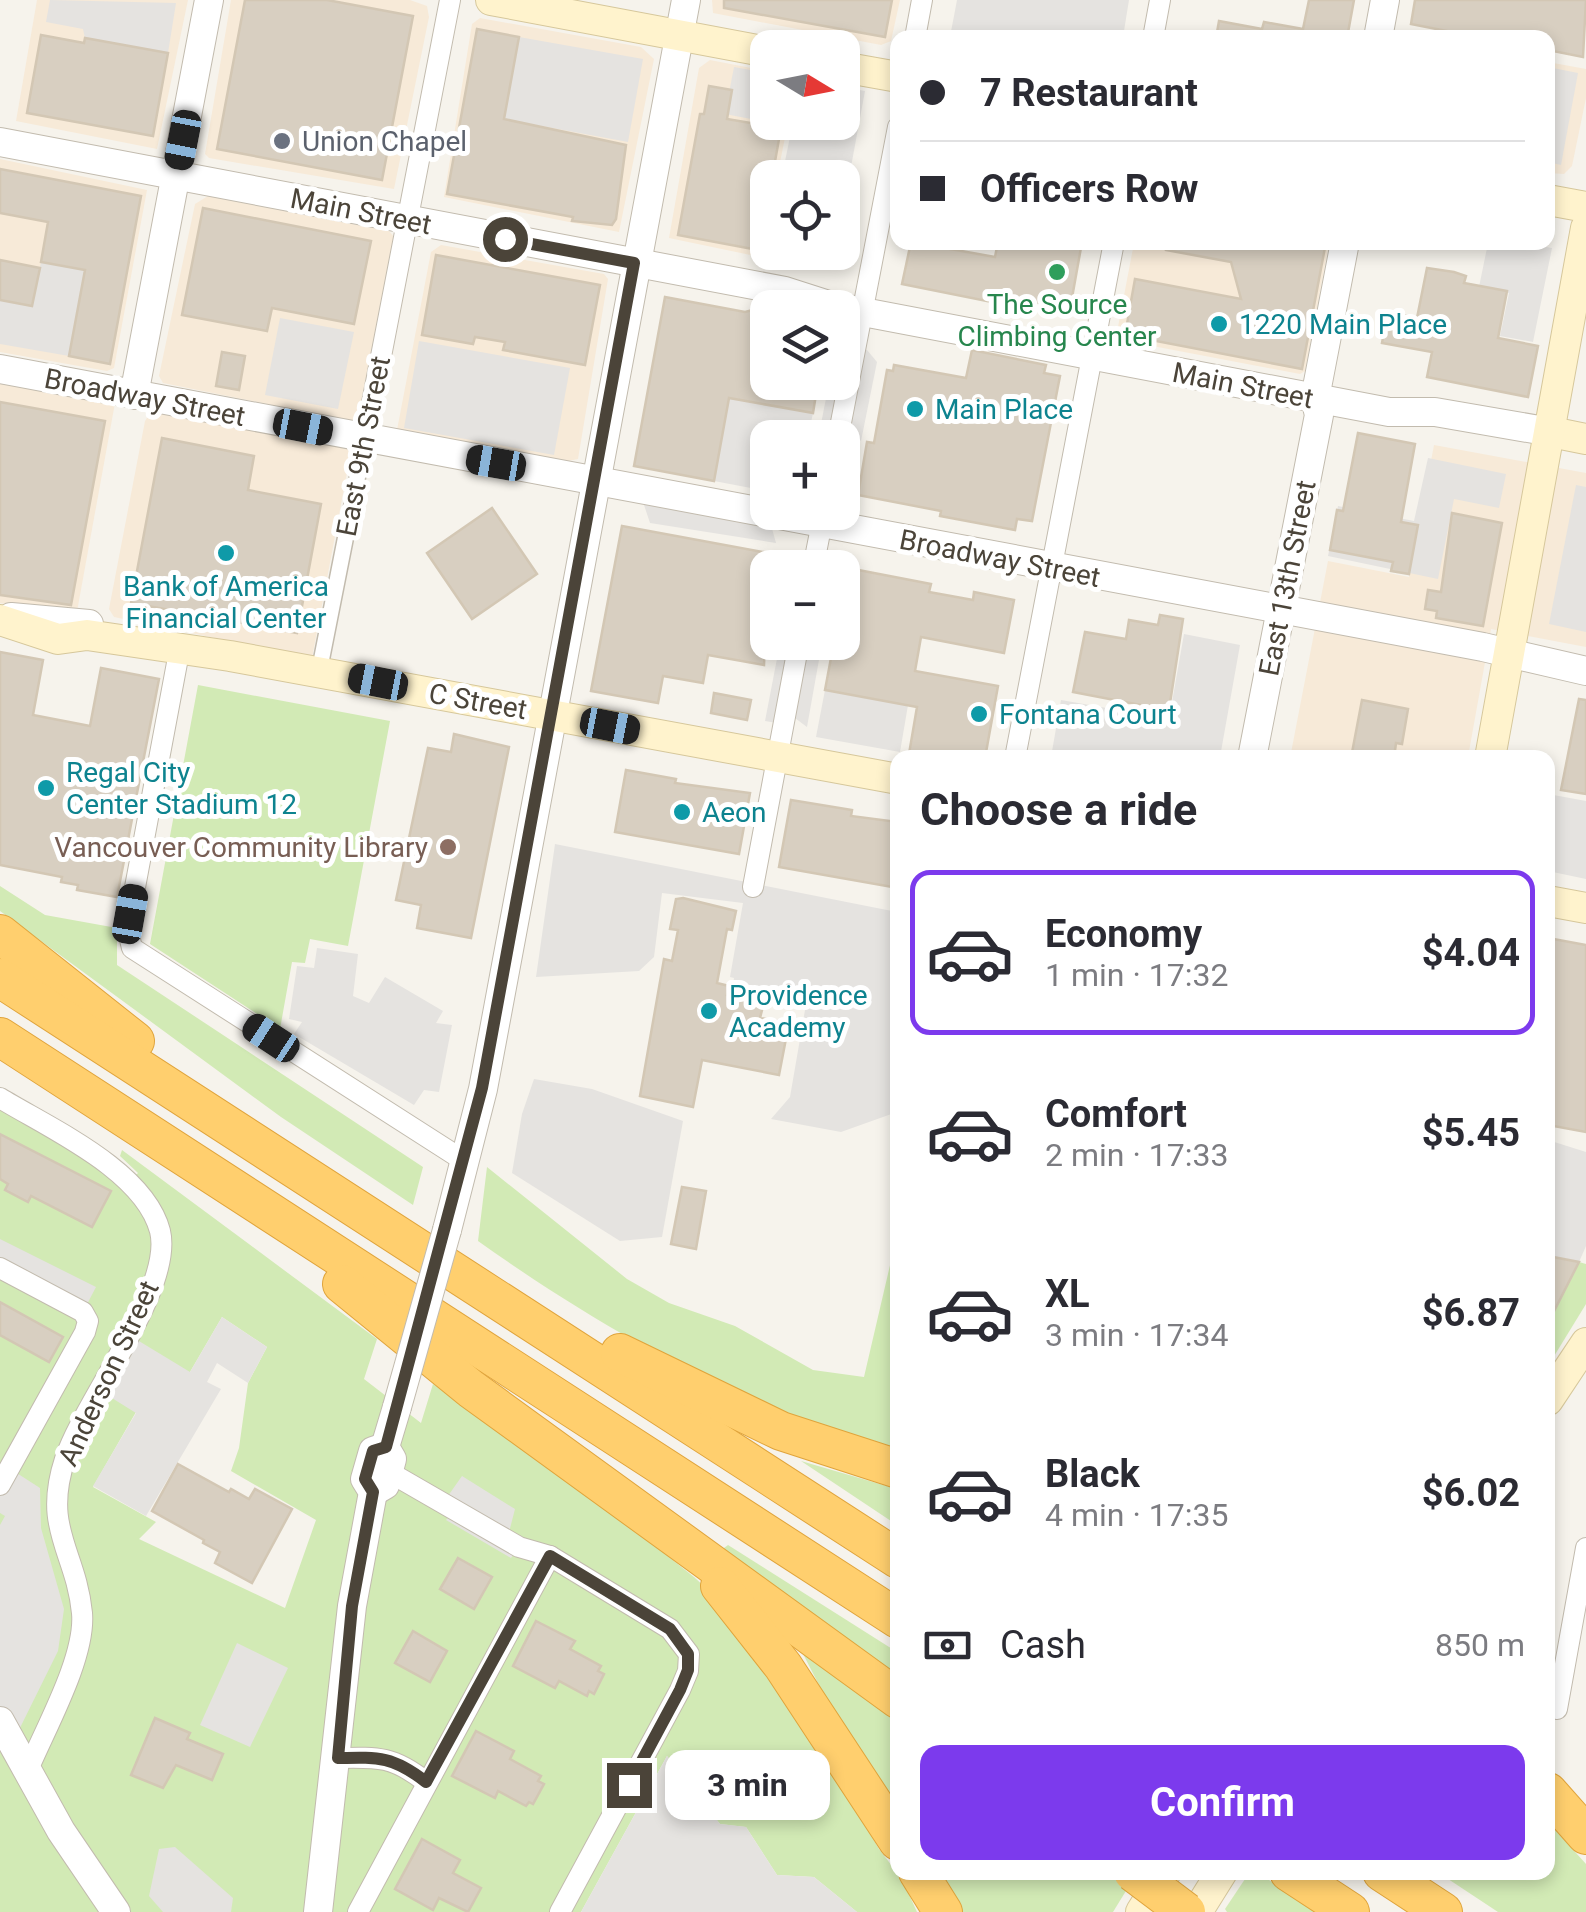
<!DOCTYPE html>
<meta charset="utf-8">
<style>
body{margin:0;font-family:Roboto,sans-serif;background:#f7f7f7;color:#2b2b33;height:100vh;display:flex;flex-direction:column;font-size:38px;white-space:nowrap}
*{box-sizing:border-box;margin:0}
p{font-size:32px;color:#7c7c81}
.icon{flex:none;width:55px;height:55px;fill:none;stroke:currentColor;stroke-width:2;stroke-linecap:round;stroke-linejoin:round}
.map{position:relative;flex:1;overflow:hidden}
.drawer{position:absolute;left:890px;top:750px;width:665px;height:1130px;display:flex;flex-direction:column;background:#fff;border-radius:20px;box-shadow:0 5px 15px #0003}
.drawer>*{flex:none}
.banner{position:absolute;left:890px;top:30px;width:665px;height:220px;border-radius:20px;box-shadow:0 5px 15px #0003;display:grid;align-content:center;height:220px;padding:0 30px;background:#fff}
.needle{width:65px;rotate:100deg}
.controls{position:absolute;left:750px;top:30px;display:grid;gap:20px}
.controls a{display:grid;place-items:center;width:110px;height:110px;border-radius:20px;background:#fff;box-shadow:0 5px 15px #0003;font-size:50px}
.end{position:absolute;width:45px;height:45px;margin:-22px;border:12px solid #4b4439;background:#fff;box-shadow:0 0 0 5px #fff}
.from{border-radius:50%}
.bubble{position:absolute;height:70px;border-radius:20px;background:#fff;box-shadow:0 5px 15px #0003;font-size:32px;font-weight:700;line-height:70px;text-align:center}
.car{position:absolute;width:30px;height:60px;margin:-30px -15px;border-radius:12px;box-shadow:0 0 8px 2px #0007;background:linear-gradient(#222 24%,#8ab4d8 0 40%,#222 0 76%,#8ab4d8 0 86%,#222 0)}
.banner b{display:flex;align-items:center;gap:35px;height:95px;font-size:38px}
.banner b+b{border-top:2px solid #e1e1e2}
.banner i{width:25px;height:25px;background:#2b2b33}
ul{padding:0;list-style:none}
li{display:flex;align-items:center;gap:30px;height:165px;margin:0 20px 15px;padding:0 10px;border:5px solid transparent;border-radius:20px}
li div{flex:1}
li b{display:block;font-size:38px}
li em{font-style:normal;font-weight:700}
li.on{border-color:#7c3aed}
li>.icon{width:90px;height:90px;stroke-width:1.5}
h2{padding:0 30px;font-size:45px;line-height:120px}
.pay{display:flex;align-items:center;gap:25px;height:110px;padding:0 30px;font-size:38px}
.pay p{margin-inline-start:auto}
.button{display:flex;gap:20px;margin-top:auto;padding:20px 30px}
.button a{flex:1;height:115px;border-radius:20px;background:#7c3aed;color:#fff;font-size:40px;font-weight:700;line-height:115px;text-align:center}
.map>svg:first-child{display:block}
</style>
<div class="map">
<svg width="1586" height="1912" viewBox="0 0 1586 1912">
<rect width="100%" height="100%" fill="#f6f3ec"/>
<g fill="#f7ead8">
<path d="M37 0H188L157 149 16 121Z"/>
<path d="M231 0H410L427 6 429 17 394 189 209 158 205 154Z"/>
<path d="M712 0H900L891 41 881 45 713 13Z"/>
<path d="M480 18 641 47 654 59 619 232 444 197 472 24Z"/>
<path d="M710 60 767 71 768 122 788 123 777 177 768 178 767 222 760 257 669 238 699 68Z"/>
<path d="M1548 62 1586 69V98L1572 166 1564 174 1548 173Z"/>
<path d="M0 159 147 190 114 368 107 371 0 352Z"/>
<path d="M208 196 389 231 394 237 357 422 163 383 159 376 195 204Z"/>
<path d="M1134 243H1329L1305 371 1300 374 1121 340 1118 327Z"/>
<path d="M441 245 604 274 608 279 578 459 563 462 397 430 431 252Z"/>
<path d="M0 382 115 403 76 617 0 603Z"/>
<path d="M160 411 352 446 312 658 114 617 109 609 145 421 151 412Z"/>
<path d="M1434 445 1586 473V647L1491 629 1468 757 1290 758 1328 561 1409 577Z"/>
</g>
<g fill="#d2eab5" fill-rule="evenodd">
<path d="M198 685 390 721 348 946 310 939 305 963 292 962 280 1029 150 944Z"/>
<path d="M0 886 45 915 117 928V965L423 1167 413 1205 281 1117 0 911Z"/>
<path d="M0 1099 129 1182 138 1173 120 1156 122 1150 377 1339 364 1379 421 1423 433 1384 610 1510 694 1577 734 1614 821 1746 879 1849 902 1879 917 1912H857L814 1877 777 1875 746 1827 720 1824 667 1756 581 1912H0ZM222 1317 267 1347 248 1383 239 1448 231 1471 316 1520 285 1608 139 1539 156 1522 93 1487 136 1412 190 1372Z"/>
<path d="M487 1167 627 1279 669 1303 735 1326 813 1370 864 1377 894 1248 897 1249 898 1338 892 1376 897 1378V1451C863 1440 828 1431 794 1418 683 1374 575 1310 478 1241Z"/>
<path d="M1579 1262 1586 1264V1304L1548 1366V1323Z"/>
<path d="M801 1461 897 1489V1525Z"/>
<path d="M728 1545 897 1652V1683L720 1551Z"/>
<path d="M801 1650 897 1720V1819L854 1753Z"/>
<path d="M1548 1822 1586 1864V1912H1498L1439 1873 1548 1872Z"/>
<path d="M1257 1872 1317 1912H1227L1225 1909 1249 1873Z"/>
<path d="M933 1873H1110L1129 1886 1113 1912H959Z"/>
</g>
<g fill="#e5e3e0">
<path d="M50 0 176 3 168 53 85 38 83 29 46 22Z"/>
<path d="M957 0H1129L1123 37H950Z"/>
<path d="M519 37 643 59 628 142 504 119Z"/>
<path d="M734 67 767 73V122L725 114Z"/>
<path d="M1548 67 1578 73 1561 165 1548 162Z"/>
<path d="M843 87 865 91 848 183 843 182 842 178 783 171 792 127 771 123 842 122Z"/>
<path d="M1488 243H1523L1552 248 1533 342 1500 336 1509 293 1479 287Z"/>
<path d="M41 262 85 270 69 356 0 344V300L32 306Z"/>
<path d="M280 318 354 332 338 409 265 395Z"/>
<path d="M419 341 570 368 554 455 404 428Z"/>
<path d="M850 346 867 350 877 362 861 441 850 430 820 429 829 383 842 382 843 351Z"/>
<path d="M729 398 813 413 808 437 768 438 767 491 714 481Z"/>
<path d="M1428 458 1506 474 1499 508 1454 499 1438 579 1328 556 1338 506 1414 521Z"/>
<path d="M1576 485 1586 487V632L1549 624Z"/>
<path d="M643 502 771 525 776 543 650 523Z"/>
<path d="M1184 634 1240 645 1220 757H1051L1061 700 1169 719Z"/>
<path d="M780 643H822L807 727 795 718 777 723 765 721Z"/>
<path d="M825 690 908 705 900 752 816 737Z"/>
<path d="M1548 794 1586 801V879L1548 871Z"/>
<path d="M555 844 897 912V1112L841 1132 771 1119 790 1097 805 1010 767 1002 768 996 732 990 734 978 730 977 743 903 662 893 654 957 639 971 536 977Z"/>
<path d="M317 948 358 954 353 996 369 1003 385 977 443 1011 436 1023 452 1025 439 1092 424 1090 414 1105 294 1034 302 1022 289 1019 297 966 314 968Z"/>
<path d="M534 1079 592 1089 683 1121 662 1237 620 1241 512 1173 522 1114Z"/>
<path d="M1548 1140 1586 1152V1246L1579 1262 1548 1256Z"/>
<path d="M0 1239 96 1287 83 1312 0 1268Z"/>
<path d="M222 1317 267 1347 248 1383 217 1363 207 1382 221 1389 146 1516 93 1486 136 1413 99 1390 129 1335 190 1372Z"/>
<path d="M9 1468 40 1488 41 1528 64 1609 58 1651 13 1742 0 1722V1525L5 1516 0 1513V1485Z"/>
<path d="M462 1476 515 1509 507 1540 519 1547 511 1558 446 1520 455 1510 443 1503Z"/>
<path d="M237 1643 288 1668 250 1747 200 1725Z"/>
<path d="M667 1756 720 1824 746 1827 777 1875 814 1877 857 1912H581Z"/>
<path d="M175 1847 233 1898 231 1912H163L149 1896 159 1849Z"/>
</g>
<g fill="#d8cfc1" stroke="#d3c7b4" stroke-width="2.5">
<path d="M245 0H327L413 16 382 180 217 149Z"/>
<path d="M724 0H892L885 37 724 8Z"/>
<path d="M1309 0H1354L1347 38H1216L1219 21 1262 29 1264 22 1303 29Z"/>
<path d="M1415 0H1586L1583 57 1548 50V38H1482L1411 24Z"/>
<path d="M477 29 519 37 504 119 626 145 616 219 612 225 572 221 573 217 447 194Z"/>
<path d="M41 35 84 43 85 38 168 53 153 136 27 113Z"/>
<path d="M709 86 732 90 727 119 781 128 772 178H768L758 250 678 235 700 114H704Z"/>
<path d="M0 169 141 196 110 364 69 356 85 270 41 262 48 222 0 213Z"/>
<path d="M203 208 371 241 354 324 272 308 267 331 182 315Z"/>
<path d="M911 242H940L939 247 995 257 998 242H1082L1070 309 1029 301 1027 309 902 284Z"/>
<path d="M1167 242H1326L1302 369 1125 335 1135 279 1241 299 1231 262 1166 250Z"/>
<path d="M436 255 600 285 585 365 503 350 505 342 475 337 473 344 422 335Z"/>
<path d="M0 260 40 268 32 306 0 300Z"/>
<path d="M1427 268 1454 272 1466 276 1464 283 1507 291 1498 338 1538 346 1528 397 1427 377 1432 352 1382 343 1388 312 1417 318Z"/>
<path d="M665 297 745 312 768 306V382H818L813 413 729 398 714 481 634 466Z"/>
<path d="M972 350 1046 365 1044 373 1060 376 1032 521 1017 519 1015 530 940 516 941 511 858 495 867 442 874 443 887 370 893 371 894 365 966 378Z"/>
<path d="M222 352 245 356 239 390 216 386Z"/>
<path d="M0 402 105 421 71 605 0 595Z"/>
<path d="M1358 433 1415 444 1401 522 1418 525 1409 574 1391 571 1393 562 1330 550 1337 510 1343 511Z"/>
<path d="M162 438 254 456 248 490 321 504 297 633 131 603Z"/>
<path d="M492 508 537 574 472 619 427 553Z"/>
<path d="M1452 513 1502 523 1483 626 1436 618 1437 611 1425 609 1428 590 1441 592Z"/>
<path d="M622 526 801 559 800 568H768L764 665 708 655 703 683 663 676 658 703 591 691Z"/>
<path d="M848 568 931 584 929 592 973 600 974 592 1014 600 1004 653 921 637 915 671 998 686 985 758 909 754 917 707 825 690 834 642H842V597Z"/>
<path d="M1160 615 1183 619 1168 716 1150 712 1151 707 1073 692 1085 632 1126 639 1129 620 1158 625Z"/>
<path d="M0 652 43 660 33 715 90 726 101 668 159 679 117 897 77 890 78 885 61 882 62 877 0 865Z"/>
<path d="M714 693 751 700 747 720 711 713Z"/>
<path d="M1579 699 1586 700V794L1561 790Z"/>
<path d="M1362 700 1408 709 1402 744 1396 743 1394 758H1351Z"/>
<path d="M454 734 509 747 471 938 417 928 421 905 396 900 428 748 451 752Z"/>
<path d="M626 770 676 779 675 783 750 793 739 854 615 832Z"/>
<path d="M791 800 852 810 851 816 898 822V888L779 867Z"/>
<path d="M683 898 736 911 732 930 727 929 717 983 729 986 727 995 764 1002 760 1018 789 1023 779 1075 702 1060 693 1107 640 1096 664 959 672 961 678 930 670 929 676 899Z"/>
<path d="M1548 938 1586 945V1132L1548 1125Z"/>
<path d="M0 1134 111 1191 92 1227 31 1196 28 1202 5 1190 8 1184 0 1179Z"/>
<path d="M682 1187 706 1191 696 1249 671 1244Z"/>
<path d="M1548 1256 1579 1262 1548 1323Z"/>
<path d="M0 1302 63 1337 49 1362 0 1335Z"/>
<path d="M178 1464 229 1492 231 1489 249 1499 255 1489 292 1509 252 1583 215 1563 220 1552 203 1543 204 1540 152 1511Z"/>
<path d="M458 1558 492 1577 474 1609 440 1589Z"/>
<path d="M536 1621 575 1641 570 1649 601 1666 598 1671 604 1674 594 1694 589 1691 587 1696 559 1681 555 1688 513 1666Z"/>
<path d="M413 1631 447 1651 430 1682 395 1663Z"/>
<path d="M155 1718 190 1733 187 1739 223 1754 212 1780 176 1765 163 1788 131 1775Z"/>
<path d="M476 1731 514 1751 510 1759 541 1776 538 1781 544 1784 533 1804 529 1802 526 1806 498 1791 495 1798 452 1776Z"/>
<path d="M422 1839 460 1860 453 1873 481 1888 468 1912 439 1898 433 1910 395 1889Z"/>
</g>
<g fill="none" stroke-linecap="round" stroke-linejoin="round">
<defs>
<path id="pedestrian" d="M319 672 365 439"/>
<g id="minor">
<path d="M915 38 922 0"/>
<path d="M1153 38 1160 0"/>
<path d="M838 438 898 127"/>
<path d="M365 439 450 0"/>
<path d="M813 568 824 512"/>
<path d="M180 647 130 914 128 931 132 948 466 1162"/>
<path d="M1015 758 1114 242"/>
<path d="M753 887 799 642"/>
<path d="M0 1098C49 1128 144 1170 160 1231 174 1288 84 1401 65 1459 42 1529 76 1551 82 1613 86 1657 45 1729 28 1770"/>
<path d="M0 1268 83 1312 88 1321 85 1332 0 1485"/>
<path d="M389 1472 519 1547 550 1556 670 1629 689 1654 688 1671 680 1690 560 1912"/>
<path d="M1557 1709 1586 1548"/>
<path d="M337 1758C378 1757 393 1756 426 1782"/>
<path d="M358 1912 550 1556"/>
</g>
<g id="tertiary">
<path d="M1378 38 1385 0"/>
<path d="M0 142 785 291 838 308"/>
<path d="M842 308 1389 412H1435L1551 432"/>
<path d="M0 369 1483 647 1586 671"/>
<path d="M134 395 209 0"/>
<path d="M11 617 89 624"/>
<path d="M1252 758 1319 415 1315 398 1345 242"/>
<path d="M447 1230 483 1089 686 0"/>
<path d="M373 1492 385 1485 392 1459 385 1447 397 1407"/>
<path d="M0 1721 61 1831 116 1912"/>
<path d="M318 1912 352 1606 373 1492 365 1479 373 1451 385 1447"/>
</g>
<g id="secondary">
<path d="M491 0 768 52"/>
<path d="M842 67 898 77"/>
<path d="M1548 200 1586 207"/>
<path d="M1551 432 1586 439"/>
<path d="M0 620 58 639 87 635 230 656 898 779"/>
<path d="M1490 758 1586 228"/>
<path d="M1548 901 1586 908"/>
<path d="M1548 1400 1586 1343"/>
<path d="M1141 1912 1166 1872"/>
<path d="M1197 1912 1222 1872"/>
</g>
<g id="motorway">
<path d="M0 934 135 1041"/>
<path d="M0 978 898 1559"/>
<path d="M0 1037 898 1619"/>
<path d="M342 1284 471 1389 898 1699"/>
<path d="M620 1353 781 1431 898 1469"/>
<path d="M720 1586 783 1666 898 1841"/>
<path d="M1548 1792 1586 1835"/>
<path d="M918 1872 943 1912"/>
<path d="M1289 1872 1350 1912"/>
<path d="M1382 1872 1443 1912"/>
</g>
</defs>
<use href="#pedestrian" stroke="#c2bbae" stroke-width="18"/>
<use href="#minor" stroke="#c2bbae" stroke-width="22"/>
<use href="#tertiary" stroke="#c2bbae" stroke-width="30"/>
<use href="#secondary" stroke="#d6c79b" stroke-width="32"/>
<use href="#motorway" stroke="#e0a43c" stroke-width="40"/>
<use href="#pedestrian" stroke="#fff" stroke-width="15"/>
<use href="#minor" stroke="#fff" stroke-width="20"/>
<use href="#tertiary" stroke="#fff" stroke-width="28"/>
<use href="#secondary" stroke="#fff3cd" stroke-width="30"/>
<use href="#motorway" stroke="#ffcf6e" stroke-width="38"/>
<defs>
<path id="tertiary-bridge" d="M397 1407 447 1230"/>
<path id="motorway-bridge" d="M1133 1872 1186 1912"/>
</defs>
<use href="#tertiary-bridge" stroke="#c2bbae" stroke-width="30" stroke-linecap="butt"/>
<use href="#motorway-bridge" stroke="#e0a43c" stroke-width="40" stroke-linecap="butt"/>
<use href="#tertiary-bridge" stroke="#fff" stroke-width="28"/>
<use href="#motorway-bridge" stroke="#ffcf6e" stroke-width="38"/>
</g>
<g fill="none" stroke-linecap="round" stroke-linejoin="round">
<path stroke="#4b4439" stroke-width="12" d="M505 239 634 263 482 1088 386 1447 373 1451 365 1479 373 1492 352 1606 338 1758C378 1757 393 1756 426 1782L550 1556 670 1629 688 1654V1670L680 1690 629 1785"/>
</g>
<circle fill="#6b7280" stroke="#fff" stroke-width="4" cx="282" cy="141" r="10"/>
<circle fill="#2e9e5b" stroke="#fff" stroke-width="4" cx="1057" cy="272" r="10"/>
<g fill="#0f9aa8" stroke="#fff" stroke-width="4">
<circle cx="1219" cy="324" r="10"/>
<circle cx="915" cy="409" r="10"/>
<circle cx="226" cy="553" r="10"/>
<circle cx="979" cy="714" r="10"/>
<circle cx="46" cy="788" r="10"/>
<circle cx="682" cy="812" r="10"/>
<circle cx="709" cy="1011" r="10"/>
</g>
<circle fill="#8d6e63" stroke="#fff" stroke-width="4" cx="448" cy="847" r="10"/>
<g text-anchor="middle" stroke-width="10" stroke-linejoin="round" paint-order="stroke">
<g font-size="28" fill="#5b616d" stroke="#fff" text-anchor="start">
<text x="302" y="151">Union Chapel</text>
</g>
<g font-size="28" fill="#4b4439" stroke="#fff">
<text transform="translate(361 211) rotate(11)" y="10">Main Street</text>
<text transform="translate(1243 385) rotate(11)" y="10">Main Street</text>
<text transform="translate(145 397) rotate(11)" y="10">Broadway Street</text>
<text transform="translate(363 446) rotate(-79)" y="10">East 9th Street</text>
<text transform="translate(1000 558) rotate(11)" y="10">Broadway Street</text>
<text transform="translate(1287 578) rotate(-79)" y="10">East 13th Street</text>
<text transform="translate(478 701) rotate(10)" y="10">C Street</text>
<text transform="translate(108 1373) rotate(-65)" y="10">Anderson Street</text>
</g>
<g font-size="28" fill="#27864d" stroke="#fff">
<text x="1057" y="314">The Source<tspan x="1057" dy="32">Climbing Center</tspan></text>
</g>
<g font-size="28" fill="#0d838f" stroke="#fff" text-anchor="start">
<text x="1239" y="334">1220 Main Place</text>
<text x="935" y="419">Main Place</text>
<text x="226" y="596" text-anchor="middle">Bank of America<tspan x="226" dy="32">Financial Center</tspan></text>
<text x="999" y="724">Fontana Court</text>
<text x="66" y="782">Regal City<tspan x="66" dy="32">Center Stadium 12</tspan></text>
<text x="702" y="822">Aeon</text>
<text x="729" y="1005">Providence<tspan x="729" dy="32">Academy</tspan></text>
</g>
<g font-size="28" fill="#785e54" stroke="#fff" text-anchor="end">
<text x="428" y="857">Vancouver Community Library</text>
</g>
</g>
</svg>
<div class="controls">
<a><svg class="needle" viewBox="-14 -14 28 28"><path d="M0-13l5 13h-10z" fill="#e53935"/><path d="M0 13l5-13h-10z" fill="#7c7c81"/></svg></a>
<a><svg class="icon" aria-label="locate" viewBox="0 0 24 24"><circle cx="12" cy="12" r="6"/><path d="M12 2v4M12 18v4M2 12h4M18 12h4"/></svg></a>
<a><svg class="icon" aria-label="layers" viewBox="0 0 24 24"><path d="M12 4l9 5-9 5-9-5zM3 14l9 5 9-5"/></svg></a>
<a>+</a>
<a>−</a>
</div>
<i class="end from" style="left:505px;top:239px"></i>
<i class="end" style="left:629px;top:1785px"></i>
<div class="bubble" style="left:665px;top:1750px;width:165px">3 min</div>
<i class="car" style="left:183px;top:140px;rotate:191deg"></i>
<i class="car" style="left:303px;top:427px;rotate:101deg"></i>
<i class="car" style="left:496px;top:463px;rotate:280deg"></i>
<i class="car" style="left:378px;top:682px;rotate:281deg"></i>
<i class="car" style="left:610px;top:726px;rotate:101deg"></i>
<i class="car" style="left:130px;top:914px;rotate:10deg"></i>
<i class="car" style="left:271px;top:1038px;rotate:303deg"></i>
<div class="banner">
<b><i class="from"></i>7 Restaurant</b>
<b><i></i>Officers Row</b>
</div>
<section class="drawer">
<h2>Choose a ride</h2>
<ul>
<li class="on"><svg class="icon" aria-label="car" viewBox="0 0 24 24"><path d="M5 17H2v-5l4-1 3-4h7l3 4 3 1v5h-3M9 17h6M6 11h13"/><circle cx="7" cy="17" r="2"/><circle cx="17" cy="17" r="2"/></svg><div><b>Economy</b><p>1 min · 17:32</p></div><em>$4.04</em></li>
<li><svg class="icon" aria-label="car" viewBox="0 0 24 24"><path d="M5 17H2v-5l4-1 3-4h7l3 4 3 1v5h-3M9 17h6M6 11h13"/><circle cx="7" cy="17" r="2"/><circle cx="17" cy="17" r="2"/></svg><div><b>Comfort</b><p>2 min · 17:33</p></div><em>$5.45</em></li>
<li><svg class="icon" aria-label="car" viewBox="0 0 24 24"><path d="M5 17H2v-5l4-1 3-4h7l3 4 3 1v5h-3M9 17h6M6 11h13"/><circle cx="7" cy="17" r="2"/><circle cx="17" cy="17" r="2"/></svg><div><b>XL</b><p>3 min · 17:34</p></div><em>$6.87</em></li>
<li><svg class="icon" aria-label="car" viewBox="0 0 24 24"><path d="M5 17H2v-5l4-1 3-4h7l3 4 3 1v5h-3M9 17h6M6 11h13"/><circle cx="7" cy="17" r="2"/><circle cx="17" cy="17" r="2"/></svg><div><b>Black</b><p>4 min · 17:35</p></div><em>$6.02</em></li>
</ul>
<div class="pay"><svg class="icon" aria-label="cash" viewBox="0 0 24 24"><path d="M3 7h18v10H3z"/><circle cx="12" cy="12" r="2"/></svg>Cash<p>850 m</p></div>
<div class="button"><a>Confirm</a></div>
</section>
</div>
